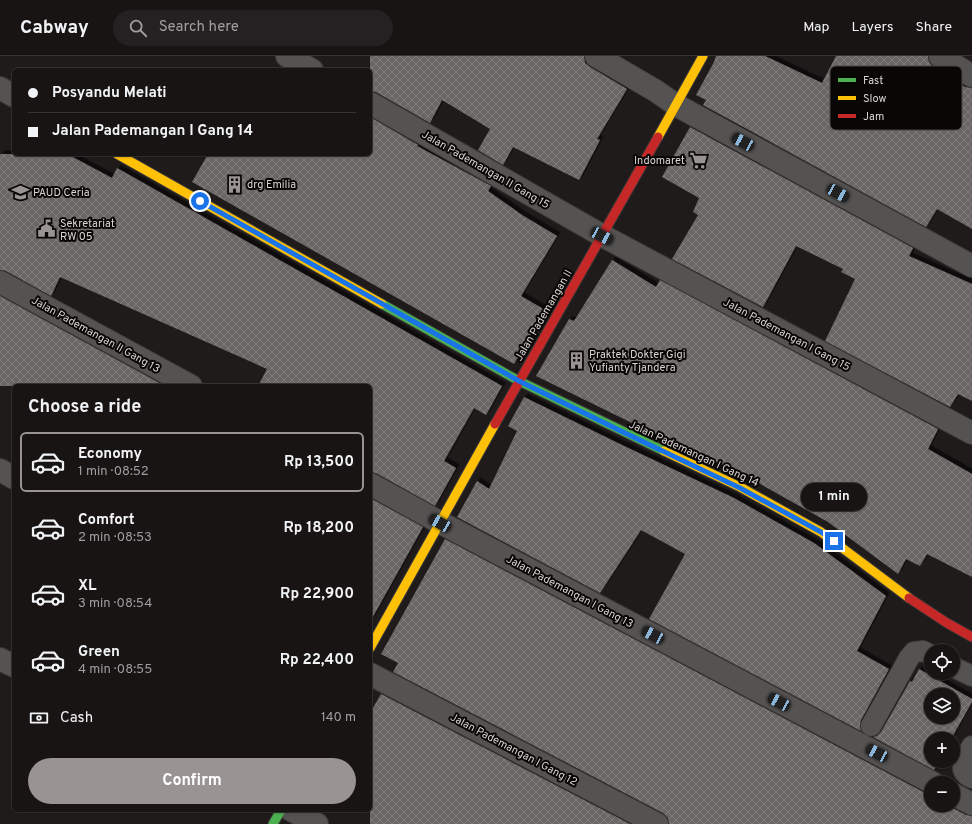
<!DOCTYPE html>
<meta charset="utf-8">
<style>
body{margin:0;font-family:Overpass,sans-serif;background:#252122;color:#f1f3f6;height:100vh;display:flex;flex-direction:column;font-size:15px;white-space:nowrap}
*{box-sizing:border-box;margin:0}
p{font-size:13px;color:#9f9ea0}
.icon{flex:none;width:22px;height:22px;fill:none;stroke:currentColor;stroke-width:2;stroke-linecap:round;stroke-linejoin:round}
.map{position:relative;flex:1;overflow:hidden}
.details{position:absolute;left:12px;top:328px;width:360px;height:428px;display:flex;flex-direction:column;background:#181414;border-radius:6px;box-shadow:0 1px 3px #0004,0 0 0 1px #363334}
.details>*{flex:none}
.top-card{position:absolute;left:12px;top:12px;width:360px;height:88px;border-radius:6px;box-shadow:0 1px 3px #0004,0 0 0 1px #363334;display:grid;align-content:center;height:88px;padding:0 16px;background:#181414}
.fabs{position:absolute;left:924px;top:588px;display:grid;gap:8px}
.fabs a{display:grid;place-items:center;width:36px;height:36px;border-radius:50%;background:#181414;box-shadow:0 1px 3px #0004,0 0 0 1px #363334;font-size:20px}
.end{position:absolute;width:18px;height:18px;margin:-9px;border:5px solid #1a73e8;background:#fff;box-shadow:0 0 0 2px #fff}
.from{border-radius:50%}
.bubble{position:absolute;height:28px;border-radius:14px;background:#181414;box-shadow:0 1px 3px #0004,0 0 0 1px #363334;font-size:13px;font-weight:700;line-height:28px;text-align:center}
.car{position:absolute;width:12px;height:24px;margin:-12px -6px;border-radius:5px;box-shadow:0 0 3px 1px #0007;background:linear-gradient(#222 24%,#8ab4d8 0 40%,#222 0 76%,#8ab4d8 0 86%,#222 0)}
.top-card b{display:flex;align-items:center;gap:14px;height:38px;font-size:15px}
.top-card b+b{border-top:1px solid #363334}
.top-card i{width:10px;height:10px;background:#f1f3f6}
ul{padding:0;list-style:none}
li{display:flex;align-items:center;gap:12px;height:60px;margin:0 8px 6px;padding:0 8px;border:2px solid transparent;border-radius:6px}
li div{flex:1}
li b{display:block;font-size:15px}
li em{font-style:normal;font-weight:700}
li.selected{border-color:#999393}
li>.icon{width:36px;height:36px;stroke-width:1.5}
h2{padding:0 16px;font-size:18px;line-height:48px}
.pay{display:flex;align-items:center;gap:10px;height:44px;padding:0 16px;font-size:15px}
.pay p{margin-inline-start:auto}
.button{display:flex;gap:8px;margin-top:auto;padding:8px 16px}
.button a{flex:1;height:46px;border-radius:24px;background:#999393;color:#fff;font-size:16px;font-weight:700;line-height:46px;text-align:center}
header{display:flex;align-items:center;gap:24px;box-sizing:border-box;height:56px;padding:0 20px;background:#181414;border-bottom:1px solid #363334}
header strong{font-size:19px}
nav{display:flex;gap:22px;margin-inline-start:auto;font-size:14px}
.search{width:280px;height:36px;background:#252122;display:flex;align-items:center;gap:10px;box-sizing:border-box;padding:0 14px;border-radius:22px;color:#9f9ea0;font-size:15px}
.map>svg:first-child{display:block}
</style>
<header>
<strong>Cabway</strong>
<div class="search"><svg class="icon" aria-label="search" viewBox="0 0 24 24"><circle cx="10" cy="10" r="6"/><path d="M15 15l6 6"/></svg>Search here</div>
<nav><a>Map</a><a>Layers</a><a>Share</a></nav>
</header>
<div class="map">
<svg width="972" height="768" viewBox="0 0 972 768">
<defs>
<pattern id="building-cross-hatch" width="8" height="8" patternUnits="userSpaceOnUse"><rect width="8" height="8" fill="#6a6665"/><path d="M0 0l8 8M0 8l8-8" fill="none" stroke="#7f7b7a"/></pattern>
<filter id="shadow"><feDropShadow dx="3.5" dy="-3.5" stdDeviation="0" flood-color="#0009"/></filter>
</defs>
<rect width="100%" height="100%" fill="#201b1b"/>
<g fill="url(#building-cross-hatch)" fill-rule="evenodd" filter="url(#shadow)">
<path d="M370 0H584L585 7 590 11 627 33 597 83 600 84 579 124 513 91 503 109 478 94 490 73 442 44 430 67 376 36 370 35Z"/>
<path d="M716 0H765L822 27 836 0H928L929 6 933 11 965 31 972 32V173L937 153 926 171 703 49 706 44 696 39 714 6Z"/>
<path d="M370 61 418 89 417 90 491 130 488 135 522 159 557 180 521 240 545 254 514 308 192 126 208 98H370Z"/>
<path d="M690 71 913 192 909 200 972 228V345L958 338 950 351 825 285 855 223 841 216 843 213 796 190 763 251 672 203 698 159 693 156 699 142 662 121Z"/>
<path d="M0 98H67L112 122 117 112 502 330 486 359 474 352 444 405 456 412 435 450 376 417 370 416V330H258L267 313 60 221 51 240 6 215 0 214Z"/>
<path d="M612 204 656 231 660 224 938 373 928 393 972 418V521L927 498 920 510 906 503 898 518 828 466 746 420 632 367 536 320 569 263 574 265Z"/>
<path d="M0 240 165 330H0Z"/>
<path d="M524 341 622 389 734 442 814 487 886 540 857 595 889 613 861 664 860 670 861 675 649 563 685 498 641 474 600 537 457 461 477 425 489 433 517 375 508 370Z"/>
<path d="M370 442 423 471 370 566Z"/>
<path d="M445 483 927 738 931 739V749H947L966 759 972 760V768H669L668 762 663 757 393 616 398 607 381 598Z"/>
<path d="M919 613 972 643V646L951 683H931V705H939L934 714 873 681 877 680 881 676 910 625 912 626ZM931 639H953V661H931Z"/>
<path d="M381 638 630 768H370V657Z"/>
</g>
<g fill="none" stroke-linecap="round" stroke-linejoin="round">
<defs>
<g id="lane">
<path d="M953 611 972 620"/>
<path d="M871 670 909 602 914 596 923 595 931 599"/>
<path d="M972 690C968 697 958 711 966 718 967 720 970 721 972 722"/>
</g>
<g id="street">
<path d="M287 0 312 14"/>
<path d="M596 0 656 35 676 49 972 210"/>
<path d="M940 0 972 20"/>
<path d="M0 32 14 40"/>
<path d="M370 47 603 180 972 377"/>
<path d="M0 226 191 330"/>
<path d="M0 414 14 422"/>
<path d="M370 428 441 467 933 727"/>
<path d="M0 603 14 610"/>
<path d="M370 618 657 768"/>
<path d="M953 738 972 748"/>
<path d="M291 754 317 768"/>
</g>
<g id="fast">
<path d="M382 248 519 325 664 395"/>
<path d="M273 768 281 754"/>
</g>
<g id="slow">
<path d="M658 81 703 0"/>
<path d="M117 98 382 248"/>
<path d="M664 395 740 431 821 476 909 542"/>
<path d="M370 592 495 368"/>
</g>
<g id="jam">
<path d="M495 368 658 81"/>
<path d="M909 542 947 567 972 581"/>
</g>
</defs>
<use href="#lane" stroke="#3b3737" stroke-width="22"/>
<use href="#street" stroke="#3b3737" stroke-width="24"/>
<use href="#fast" stroke="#3b3737" stroke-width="11"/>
<use href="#slow" stroke="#3b3737" stroke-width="11"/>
<use href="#jam" stroke="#3b3737" stroke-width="11"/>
<use href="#lane" stroke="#555252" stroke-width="20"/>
<use href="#street" stroke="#555252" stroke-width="22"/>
<use href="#fast" stroke="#4caf50" stroke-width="9"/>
<use href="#slow" stroke="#ffc107" stroke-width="9"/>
<use href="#jam" stroke="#c62828" stroke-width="9"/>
</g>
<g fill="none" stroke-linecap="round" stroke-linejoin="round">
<path stroke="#1a73e8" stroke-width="5" d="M200 145 519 325 627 378 740 432 821 476 834 485"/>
</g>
<defs>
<symbol id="supermarket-bare" viewBox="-9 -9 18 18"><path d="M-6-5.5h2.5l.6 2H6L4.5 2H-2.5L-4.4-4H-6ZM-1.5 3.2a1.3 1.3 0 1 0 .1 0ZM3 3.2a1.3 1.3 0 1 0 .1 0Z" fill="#999393" stroke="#090606" stroke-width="2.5" paint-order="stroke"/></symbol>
<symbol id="building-bare" viewBox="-9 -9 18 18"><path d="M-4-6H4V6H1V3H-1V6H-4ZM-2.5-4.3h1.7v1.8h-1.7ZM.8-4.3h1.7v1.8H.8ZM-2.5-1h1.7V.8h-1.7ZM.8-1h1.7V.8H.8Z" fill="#999393" stroke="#090606" stroke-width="2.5" paint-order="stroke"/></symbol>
<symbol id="school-bare" viewBox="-9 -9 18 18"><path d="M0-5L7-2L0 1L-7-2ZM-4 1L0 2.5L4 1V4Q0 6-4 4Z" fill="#999393" stroke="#090606" stroke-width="2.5" paint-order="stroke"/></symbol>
<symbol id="civic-bare" viewBox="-9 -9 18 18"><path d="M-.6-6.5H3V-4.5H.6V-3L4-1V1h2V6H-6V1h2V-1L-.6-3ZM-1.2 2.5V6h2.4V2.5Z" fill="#999393" stroke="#090606" stroke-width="2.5" paint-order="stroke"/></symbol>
</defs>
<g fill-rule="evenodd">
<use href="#supermarket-bare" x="686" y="92" width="25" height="25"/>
<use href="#building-bare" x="222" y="116" width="25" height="25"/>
<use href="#school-bare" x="8" y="124" width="25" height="25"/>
<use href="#civic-bare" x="34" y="160" width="25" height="25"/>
<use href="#building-bare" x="564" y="292" width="25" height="25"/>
</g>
<g text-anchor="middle" stroke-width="4" stroke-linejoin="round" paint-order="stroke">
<g font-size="11" fill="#dad4d3" stroke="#090606" text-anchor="start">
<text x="685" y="108" text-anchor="end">Indomaret</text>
<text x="247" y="132">drg Emilia</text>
<text x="33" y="140">PAUD Ceria</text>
<text x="60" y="171">Sekretariat<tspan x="60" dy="13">RW 05</tspan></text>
<text x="589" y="302">Praktek Dokter Gigi<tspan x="589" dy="13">Yufianty Tjandera</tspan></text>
</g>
<g font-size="11" fill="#dad4d3" stroke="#090606">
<text transform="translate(486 113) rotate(30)" y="4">Jalan Pademangan II Gang 15</text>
<text transform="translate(543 259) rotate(-60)" y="4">Jalan Pademangan II</text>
<text transform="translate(96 278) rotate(29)" y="4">Jalan Pademangan II Gang 13</text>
<text transform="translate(787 278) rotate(28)" y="4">Jalan Pademangan I Gang 15</text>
<text transform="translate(694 397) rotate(25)" y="4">Jalan Pademangan I Gang 14</text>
<text transform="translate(570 535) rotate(28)" y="4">Jalan Pademangan I Gang 13</text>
<text transform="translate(514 693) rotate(28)" y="4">Jalan Pademangan I Gang 12</text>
</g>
</g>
<rect x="830" y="10" width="132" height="64" rx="6" fill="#090606" stroke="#484444" stroke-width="1"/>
<rect x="838" y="22" width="18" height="4" fill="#4caf50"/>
<rect x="838" y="40" width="18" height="4" fill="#ffc107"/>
<rect x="838" y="58" width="18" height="4" fill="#c62828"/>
<g font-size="11" fill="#dad4d3">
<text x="863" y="28">Fast</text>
<text x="863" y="46">Slow</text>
<text x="863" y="64">Jam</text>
</g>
</svg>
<div class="fabs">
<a><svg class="icon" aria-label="locate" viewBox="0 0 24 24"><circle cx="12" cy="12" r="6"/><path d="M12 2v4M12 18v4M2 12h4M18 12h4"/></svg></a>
<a><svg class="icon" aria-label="layers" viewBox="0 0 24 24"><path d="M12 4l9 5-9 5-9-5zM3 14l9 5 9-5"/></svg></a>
<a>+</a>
<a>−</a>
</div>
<i class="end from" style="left:200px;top:145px"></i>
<i class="end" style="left:834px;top:485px"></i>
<div class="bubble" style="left:801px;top:427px;width:66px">1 min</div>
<i class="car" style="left:743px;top:86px;rotate:298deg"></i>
<i class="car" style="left:838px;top:137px;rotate:119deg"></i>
<i class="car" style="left:602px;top:180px;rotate:118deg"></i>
<i class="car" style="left:440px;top:467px;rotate:300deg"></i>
<i class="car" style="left:653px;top:579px;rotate:298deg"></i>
<i class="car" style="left:779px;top:646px;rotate:298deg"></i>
<i class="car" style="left:877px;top:697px;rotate:298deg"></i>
<div class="top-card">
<b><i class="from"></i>Posyandu Melati</b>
<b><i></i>Jalan Pademangan I Gang 14</b>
</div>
<section class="details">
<h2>Choose a ride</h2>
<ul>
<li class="selected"><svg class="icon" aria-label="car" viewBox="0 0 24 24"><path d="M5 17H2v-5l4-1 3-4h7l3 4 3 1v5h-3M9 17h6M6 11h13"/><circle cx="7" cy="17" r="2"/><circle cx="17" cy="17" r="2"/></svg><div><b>Economy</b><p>1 min · 08:52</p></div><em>Rp 13,500</em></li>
<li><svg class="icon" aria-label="car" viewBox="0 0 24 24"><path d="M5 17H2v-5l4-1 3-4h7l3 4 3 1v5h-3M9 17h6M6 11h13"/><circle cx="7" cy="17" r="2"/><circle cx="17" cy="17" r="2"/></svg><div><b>Comfort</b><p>2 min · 08:53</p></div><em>Rp 18,200</em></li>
<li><svg class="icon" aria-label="car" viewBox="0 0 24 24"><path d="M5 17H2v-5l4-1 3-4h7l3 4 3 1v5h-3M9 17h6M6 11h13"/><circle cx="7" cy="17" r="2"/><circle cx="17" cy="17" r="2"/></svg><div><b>XL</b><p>3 min · 08:54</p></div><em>Rp 22,900</em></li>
<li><svg class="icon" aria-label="car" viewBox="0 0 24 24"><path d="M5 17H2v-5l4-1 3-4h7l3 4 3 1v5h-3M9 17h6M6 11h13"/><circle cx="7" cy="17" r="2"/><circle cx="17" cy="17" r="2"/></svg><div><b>Green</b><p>4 min · 08:55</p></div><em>Rp 22,400</em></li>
</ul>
<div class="pay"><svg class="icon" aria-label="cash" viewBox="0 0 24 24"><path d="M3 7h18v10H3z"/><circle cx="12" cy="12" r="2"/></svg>Cash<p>140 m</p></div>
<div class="button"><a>Confirm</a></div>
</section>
</div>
